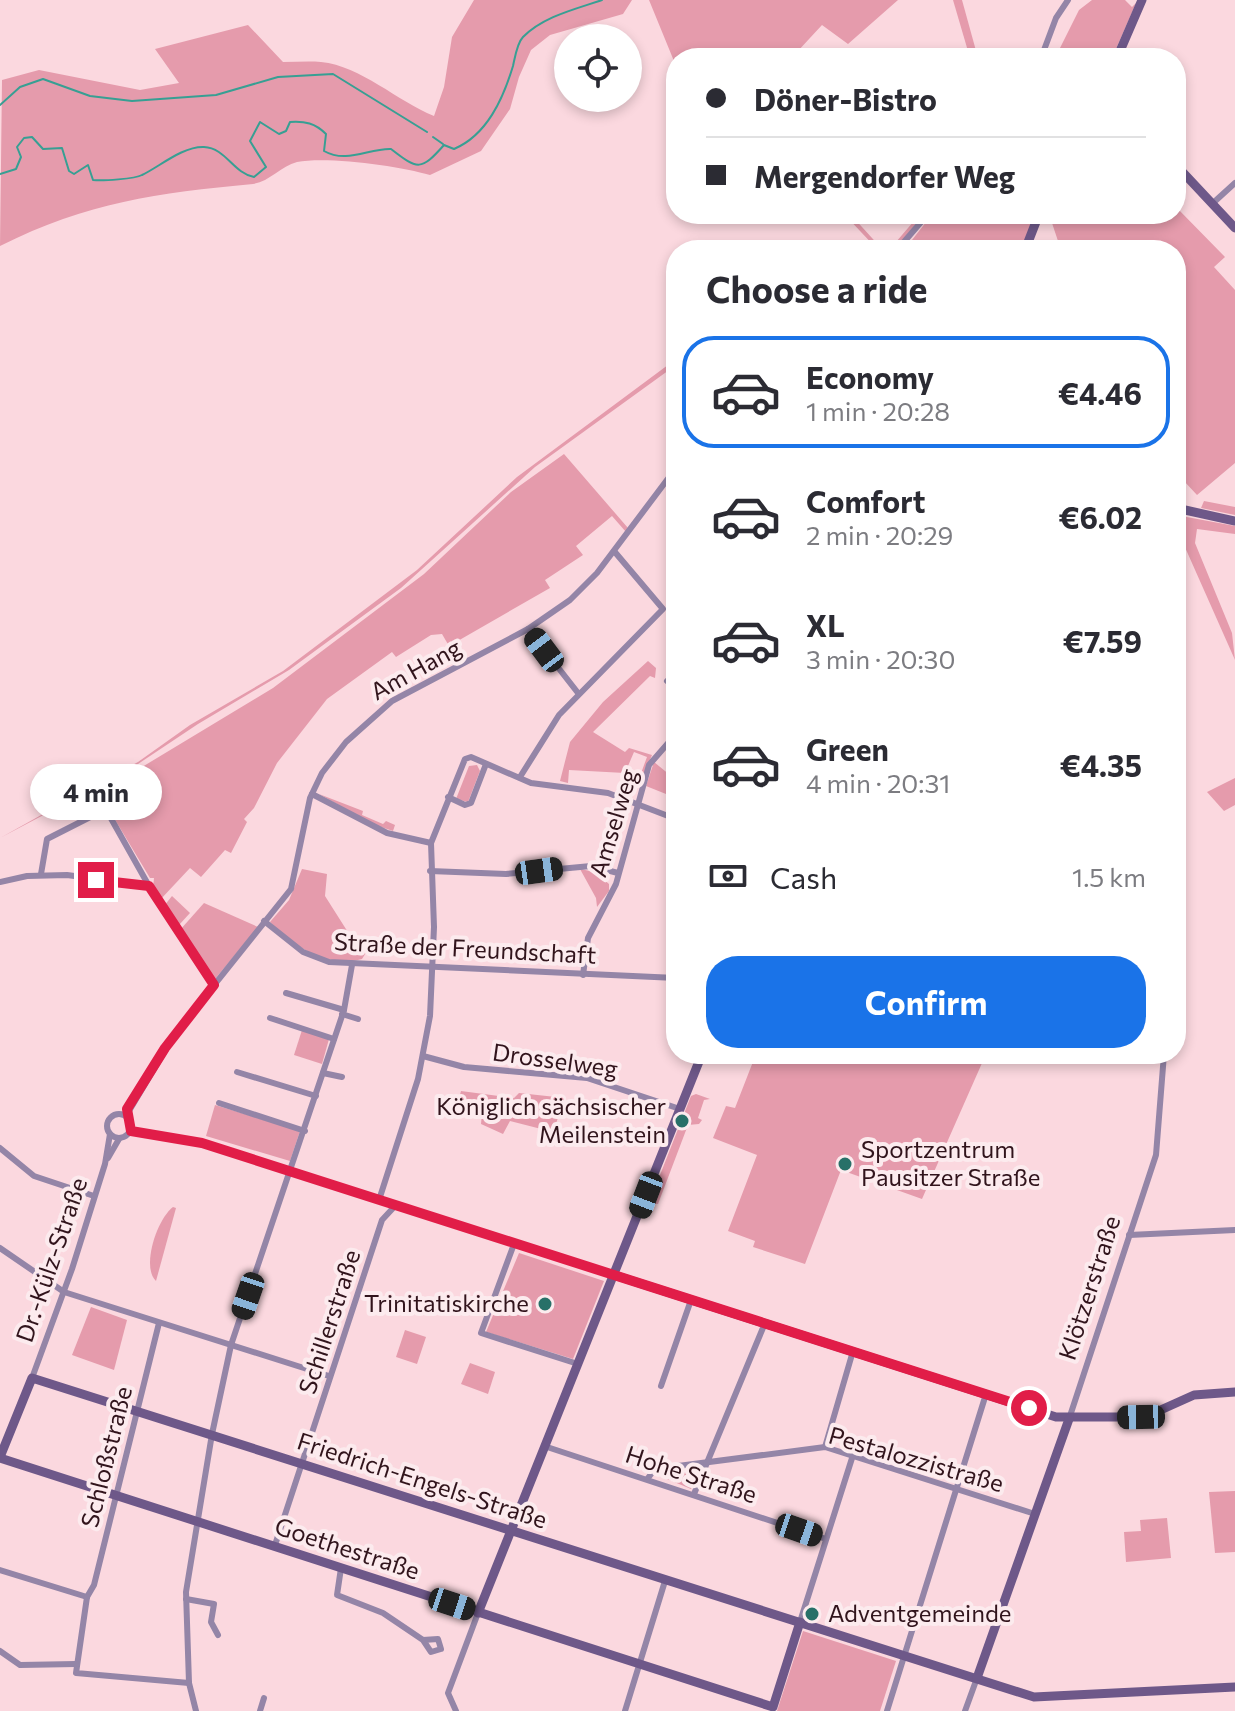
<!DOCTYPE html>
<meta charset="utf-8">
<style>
body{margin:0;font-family:Commissioner,sans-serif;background:#f7f7f7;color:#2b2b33;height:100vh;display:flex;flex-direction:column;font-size:30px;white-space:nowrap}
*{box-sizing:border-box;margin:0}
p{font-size:26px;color:#7c7c81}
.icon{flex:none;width:44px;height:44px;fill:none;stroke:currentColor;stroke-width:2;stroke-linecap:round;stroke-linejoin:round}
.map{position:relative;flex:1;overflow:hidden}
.drawer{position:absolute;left:666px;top:240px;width:520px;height:824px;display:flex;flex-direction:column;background:#fff;border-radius:32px;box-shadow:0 4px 12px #0003}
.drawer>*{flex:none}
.hud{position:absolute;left:666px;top:48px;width:520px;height:176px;border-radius:32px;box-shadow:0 4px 12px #0003;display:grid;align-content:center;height:176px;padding:0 40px;background:#fff}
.buttons{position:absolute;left:554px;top:24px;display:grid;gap:16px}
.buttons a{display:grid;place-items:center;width:88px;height:88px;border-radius:50%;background:#fff;box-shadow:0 4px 12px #0003;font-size:40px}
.end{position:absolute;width:36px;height:36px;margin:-18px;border:10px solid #e11d48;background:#fff;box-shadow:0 0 0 4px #fff}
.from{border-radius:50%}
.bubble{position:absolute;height:56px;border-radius:28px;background:#fff;box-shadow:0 4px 12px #0003;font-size:26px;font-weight:700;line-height:56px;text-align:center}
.car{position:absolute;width:24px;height:48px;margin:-24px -12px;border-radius:10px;box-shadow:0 0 6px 2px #0007;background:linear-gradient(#222 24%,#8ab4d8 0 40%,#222 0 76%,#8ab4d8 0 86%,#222 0)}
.hud b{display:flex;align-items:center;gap:28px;height:76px;font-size:30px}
.hud b+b{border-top:2px solid #e1e1e2}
.hud i{width:20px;height:20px;background:#2b2b33}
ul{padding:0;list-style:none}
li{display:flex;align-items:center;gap:24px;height:112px;margin:0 16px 12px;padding:0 24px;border:4px solid transparent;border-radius:32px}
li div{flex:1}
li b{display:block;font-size:30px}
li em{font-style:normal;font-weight:700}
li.on{border-color:#1a73e8}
li>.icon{width:72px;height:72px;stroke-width:1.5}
h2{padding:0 40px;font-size:36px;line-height:96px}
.pay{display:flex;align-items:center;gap:20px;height:88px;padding:0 40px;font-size:30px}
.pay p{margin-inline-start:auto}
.action{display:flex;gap:16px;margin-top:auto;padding:16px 40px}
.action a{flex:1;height:92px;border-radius:32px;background:#1a73e8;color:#fff;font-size:32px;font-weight:700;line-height:92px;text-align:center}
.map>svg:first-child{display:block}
</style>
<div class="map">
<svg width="1235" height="1711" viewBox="0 0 1235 1711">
<rect width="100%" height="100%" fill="#fbd8df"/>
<g fill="#e59bac">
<path d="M474 0H632L623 14 550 35 531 50 519 77 510 109 481 151 430 175C400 166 327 156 297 162 281 166 269 182 253 184 157 193 88 202 0 246L2 80 39 70 140 90 179 83 155 49 248 25 283 62C296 62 309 61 321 62 361 66 397 101 434 116L444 87 452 37Z"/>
<path d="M649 0H898L848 44 822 25 797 52 785 58H676V66Z"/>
<path d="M953 0H962L978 58H970Z"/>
<path d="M1092 0H1125L1132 7 1136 3 1112 58H1055L1079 10Z"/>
<path d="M1176 207 1225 257 1214 267 1235 290V463L1197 495 1184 481 1176 483V250H1061L1052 223 1066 214H1176Z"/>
<path d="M844 214 852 216 882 249 896 242 920 214H924L894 250H878Z"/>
<path d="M938 214H1027L1033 221 1021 250H914L918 246 912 240 930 217Z"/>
<path d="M676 359V365L535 467 401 588 289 670 198 724 126 772 98 787H91L90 782H101L138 762 190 725 283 671 417 570 517 477Z"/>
<path d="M564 454 628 528 626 532 612 516 576 546 583 555 545 580 550 588 449 646 442 634 431 635 396 657 392 652 327 699 277 763 254 808 244 819 247 822 231 853 225 850 201 877 190 868 160 900 153 888 154 878H150L99 793 273 688 424 574 511 492Z"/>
<path d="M1204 501 1235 507V515L1201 508Z"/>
<path d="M1176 515 1235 526V534L1197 529 1195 543 1232 633 1235 660 1176 527Z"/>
<path d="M648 661 656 668 655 678 650 676 593 732 625 752 629 748 652 755 640 783 635 779 640 776 647 757 634 752 625 773 569 770 568 783 560 781 570 742 603 702Z"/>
<path d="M654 762 676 780V798L646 786Z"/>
<path d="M477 765 480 771 468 802 456 799 469 766Z"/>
<path d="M1235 778V805L1224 811 1207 792Z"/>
<path d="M86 781 89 791 0 838 86 790Z"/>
<path d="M319 794 363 811 362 815 383 824 386 821 395 825 393 831 375 825Z"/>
<path d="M302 869 327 874 325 896 351 937 367 951 362 959C329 969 292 946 270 922L289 900Z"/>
<path d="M580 869 595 872 609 884V891L597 907 596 898Z"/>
<path d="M172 896 190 913 179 925 164 906Z"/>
<path d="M204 903 258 927 215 979 180 930Z"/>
<path d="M302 1030 329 1039 322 1064 294 1055Z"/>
<path d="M756 1054H986L922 1199 841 1170 805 1264 753 1247 755 1241 728 1231 757 1155 713 1138 726 1106 735 1108Z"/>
<path d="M461 1091 514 1098 519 1093 565 1098 553 1132 510 1121 503 1134 481 1124 482 1113 458 1102Z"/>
<path d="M696 1094 710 1099 704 1100 698 1118 702 1120 699 1124 688 1125 658 1204 649 1203 691 1096Z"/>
<path d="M215 1105 300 1131 290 1161 206 1136Z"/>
<path d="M173 1207 176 1208 156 1281C141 1267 157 1219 173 1207Z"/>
<path d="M519 1253 604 1281 573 1359 486 1332Z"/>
<path d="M91 1307 127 1320 114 1370 72 1355Z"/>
<path d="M405 1330 426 1337 417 1364 396 1357Z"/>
<path d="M470 1363 495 1372 488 1394 461 1384Z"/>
<path d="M699 1469 691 1489 660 1476 662 1473Z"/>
<path d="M1235 1491V1552L1215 1553 1209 1492Z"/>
<path d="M1167 1518 1171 1558 1126 1562 1124 1532 1141 1531 1140 1520Z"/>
<path d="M803 1631 896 1661 880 1711H777Z"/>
</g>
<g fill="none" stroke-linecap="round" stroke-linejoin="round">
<g stroke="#379f93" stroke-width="2">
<path d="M0 105 20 87 43 79 90 96 132 101 216 95 278 77 333 74 427 132"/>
<path d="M433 137 443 144"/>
<path d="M0 174 16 169 21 157 17 147 24 138 32 137 43 149 62 148 69 171 74 174 88 165 93 180C102 181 135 179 142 175 159 167 183 146 204 147 226 148 233 173 254 177L266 167 250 141 260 122 279 134 286 131 290 122C305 121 315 123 326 134L324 151C347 164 369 148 391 149 418 170 421 171 444 145L454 149C487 135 503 99 513 66 515 57 517 43 523 37 544 16 576 9 602 0"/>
</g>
<g stroke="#9485a7" stroke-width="6">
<path d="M1041 58 1056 18 1068 0"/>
<path d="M1213 203 1235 183"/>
<path d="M897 250 928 214"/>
<path d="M528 629 578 693"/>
<path d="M667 681 676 690"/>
<path d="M520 777 559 715 663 609 614 551"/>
<path d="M95 790 149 886 214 985"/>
<path d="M312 794 387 833 431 843"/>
<path d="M448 797 465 805 471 803 486 764"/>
<path d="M430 871 506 874 591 866 618 873"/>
<path d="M41 874 47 839 106 809"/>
<path d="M0 882 27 876 67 875 149 886"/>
<path d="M264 921 303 952 329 962 676 978"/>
<path d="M583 975 588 938 616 884 649 765 676 734"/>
<path d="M286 993 344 1010"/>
<path d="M342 1014 358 1019"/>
<path d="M270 1018 334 1039"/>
<path d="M423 1056 464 1067 587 1078 680 1109"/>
<path d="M237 1072 316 1096"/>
<path d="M323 1073 342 1077"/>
<path d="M219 1103 305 1131"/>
<circle cx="119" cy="1126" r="12"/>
<path d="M126 1116 175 1034 291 889 310 798 322 773 346 742 392 701 528 629 570 600 597 573 676 468"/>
<path d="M131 1131 202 1143 614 1275"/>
<path d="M0 1148 34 1176 94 1196"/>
<path d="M108 1158 119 1139"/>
<path d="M379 1200 418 1079 430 1016 434 927 431 843 465 759 471 757 531 783 608 793 676 819"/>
<path d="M1129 1235 1235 1230"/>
<path d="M514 1244 481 1333 578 1364"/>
<path d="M0 1248 64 1292 329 1376"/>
<path d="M32 1378 72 1269 105 1164 110 1134"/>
<path d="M661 1386 691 1300"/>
<path d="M1069 1419 1156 1155 1164 1054"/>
<path d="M544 1446 826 1539"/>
<path d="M825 1447 853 1351"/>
<path d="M648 1478 655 1469 825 1447 1035 1514"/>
<path d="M694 1494 765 1323"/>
<path d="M275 1545 382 1220 395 1206"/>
<path d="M341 1568 337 1595 383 1613 423 1640 431 1652 441 1649 438 1639 423 1640"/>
<path d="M0 1570 87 1597"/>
<path d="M87 1597 94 1585 159 1323"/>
<path d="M87 1597 76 1673 189 1683"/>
<path d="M186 1599 214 1604 211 1622 218 1635"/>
<path d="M800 1622 853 1455"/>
<path d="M0 1651 20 1665 76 1664"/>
<path d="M196 1711 189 1683 186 1592 212 1434 231 1345 344 1010 352 965"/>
<path d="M260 1711 264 1698"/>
<path d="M456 1711 448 1693 478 1613"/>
<path d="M625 1711 665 1581"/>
<path d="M887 1711 986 1394"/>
<path d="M965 1711 977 1678"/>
</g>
<g stroke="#6e5889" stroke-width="9">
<path d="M1117 58 1142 0"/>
<path d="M1176 165 1235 228"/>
<path d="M1025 250 1039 214"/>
<path d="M1176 508 1235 521"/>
<path d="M614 1275 1056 1417H1145L1194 1395 1235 1392"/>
<path d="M0 1457 32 1378 1034 1697 1235 1687"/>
<path d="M0 1458 773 1707 800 1622"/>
<path d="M478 1613 702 1054"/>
<path d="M977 1678 1069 1419"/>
</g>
</g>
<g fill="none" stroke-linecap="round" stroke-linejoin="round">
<path stroke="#e11d48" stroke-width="10" d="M96 880 149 886 214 985 165 1048 127 1109 131 1131 202 1143 1029 1408"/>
</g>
<g fill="#287068" stroke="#fcebee" stroke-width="3">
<circle cx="682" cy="1121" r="8"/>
<circle cx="845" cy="1164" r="8"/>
<circle cx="545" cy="1304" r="8"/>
<circle cx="812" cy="1614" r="8"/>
</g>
<g text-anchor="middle" stroke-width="8" stroke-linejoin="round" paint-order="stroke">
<g font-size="24" fill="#31141c" stroke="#fcebee">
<text transform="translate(416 670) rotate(-29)" y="8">Am Hang</text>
<text transform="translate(614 823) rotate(-73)" y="8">Amselweg</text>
<text transform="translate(465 949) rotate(3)" y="8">Straße der Freundschaft</text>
<text transform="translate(555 1061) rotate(8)" y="8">Drosselweg</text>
<text transform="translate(52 1260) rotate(-71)" y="8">Dr.-Külz-Straße</text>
<text transform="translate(1090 1288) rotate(-72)" y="8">Klötzerstraße</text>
<text transform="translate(330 1322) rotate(-72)" y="8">Schillerstraße</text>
<text transform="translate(107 1457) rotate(-76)" y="8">Schloßstraße</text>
<text transform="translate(916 1460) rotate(16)" y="8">Pestalozzistraße</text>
<text transform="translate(691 1475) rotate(18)" y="8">Hohe Straße</text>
<text transform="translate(422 1481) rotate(18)" y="8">Friedrich-Engels-Straße</text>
<text transform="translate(347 1549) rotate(18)" y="8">Goethestraße</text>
</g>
<g font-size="24" fill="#31141c" stroke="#fcebee" text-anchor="end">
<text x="666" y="1115">Königlich sächsischer<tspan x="666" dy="28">Meilenstein</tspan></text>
<text x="861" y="1158" text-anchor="start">Sportzentrum<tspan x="861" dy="28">Pausitzer Straße</tspan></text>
<text x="529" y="1312">Trinitatiskirche</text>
<text x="828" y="1622" text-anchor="start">Adventgemeinde</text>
</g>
</g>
</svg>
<div class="buttons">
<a><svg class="icon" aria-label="locate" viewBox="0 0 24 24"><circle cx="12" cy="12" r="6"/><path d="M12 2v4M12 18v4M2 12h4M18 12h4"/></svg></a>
</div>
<i class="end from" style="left:1029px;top:1408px"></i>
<i class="end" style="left:96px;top:880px"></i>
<div class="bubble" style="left:30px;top:764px;width:132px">4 min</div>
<i class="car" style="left:544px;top:650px;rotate:323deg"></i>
<i class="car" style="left:539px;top:871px;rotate:82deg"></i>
<i class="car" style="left:646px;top:1195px;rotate:201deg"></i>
<i class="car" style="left:248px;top:1296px;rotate:199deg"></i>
<i class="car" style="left:1141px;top:1417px;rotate:269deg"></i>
<i class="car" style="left:799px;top:1530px;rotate:109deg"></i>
<i class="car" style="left:452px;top:1604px;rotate:108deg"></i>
<div class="hud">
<b><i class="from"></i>Döner-Bistro</b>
<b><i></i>Mergendorfer Weg</b>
</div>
<section class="drawer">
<h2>Choose a ride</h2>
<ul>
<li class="on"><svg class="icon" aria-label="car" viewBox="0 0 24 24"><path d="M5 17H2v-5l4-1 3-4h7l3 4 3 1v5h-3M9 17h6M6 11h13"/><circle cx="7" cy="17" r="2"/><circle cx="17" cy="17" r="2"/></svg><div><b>Economy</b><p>1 min · 20:28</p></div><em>€4.46</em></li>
<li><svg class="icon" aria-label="car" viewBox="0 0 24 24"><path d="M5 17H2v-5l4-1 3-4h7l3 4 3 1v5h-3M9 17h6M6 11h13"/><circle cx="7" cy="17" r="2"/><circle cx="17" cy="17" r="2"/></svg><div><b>Comfort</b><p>2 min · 20:29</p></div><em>€6.02</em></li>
<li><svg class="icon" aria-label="car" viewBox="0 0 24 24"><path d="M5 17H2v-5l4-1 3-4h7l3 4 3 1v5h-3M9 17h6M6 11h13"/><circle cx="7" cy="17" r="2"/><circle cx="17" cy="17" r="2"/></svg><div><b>XL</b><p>3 min · 20:30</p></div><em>€7.59</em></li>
<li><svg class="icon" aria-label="car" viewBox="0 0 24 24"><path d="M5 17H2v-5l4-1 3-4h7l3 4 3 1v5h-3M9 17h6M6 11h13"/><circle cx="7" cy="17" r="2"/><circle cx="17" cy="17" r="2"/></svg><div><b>Green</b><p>4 min · 20:31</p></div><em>€4.35</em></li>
</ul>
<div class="pay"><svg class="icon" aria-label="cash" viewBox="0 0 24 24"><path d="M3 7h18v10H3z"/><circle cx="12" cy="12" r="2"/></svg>Cash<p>1.5 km</p></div>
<div class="action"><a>Confirm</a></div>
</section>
</div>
